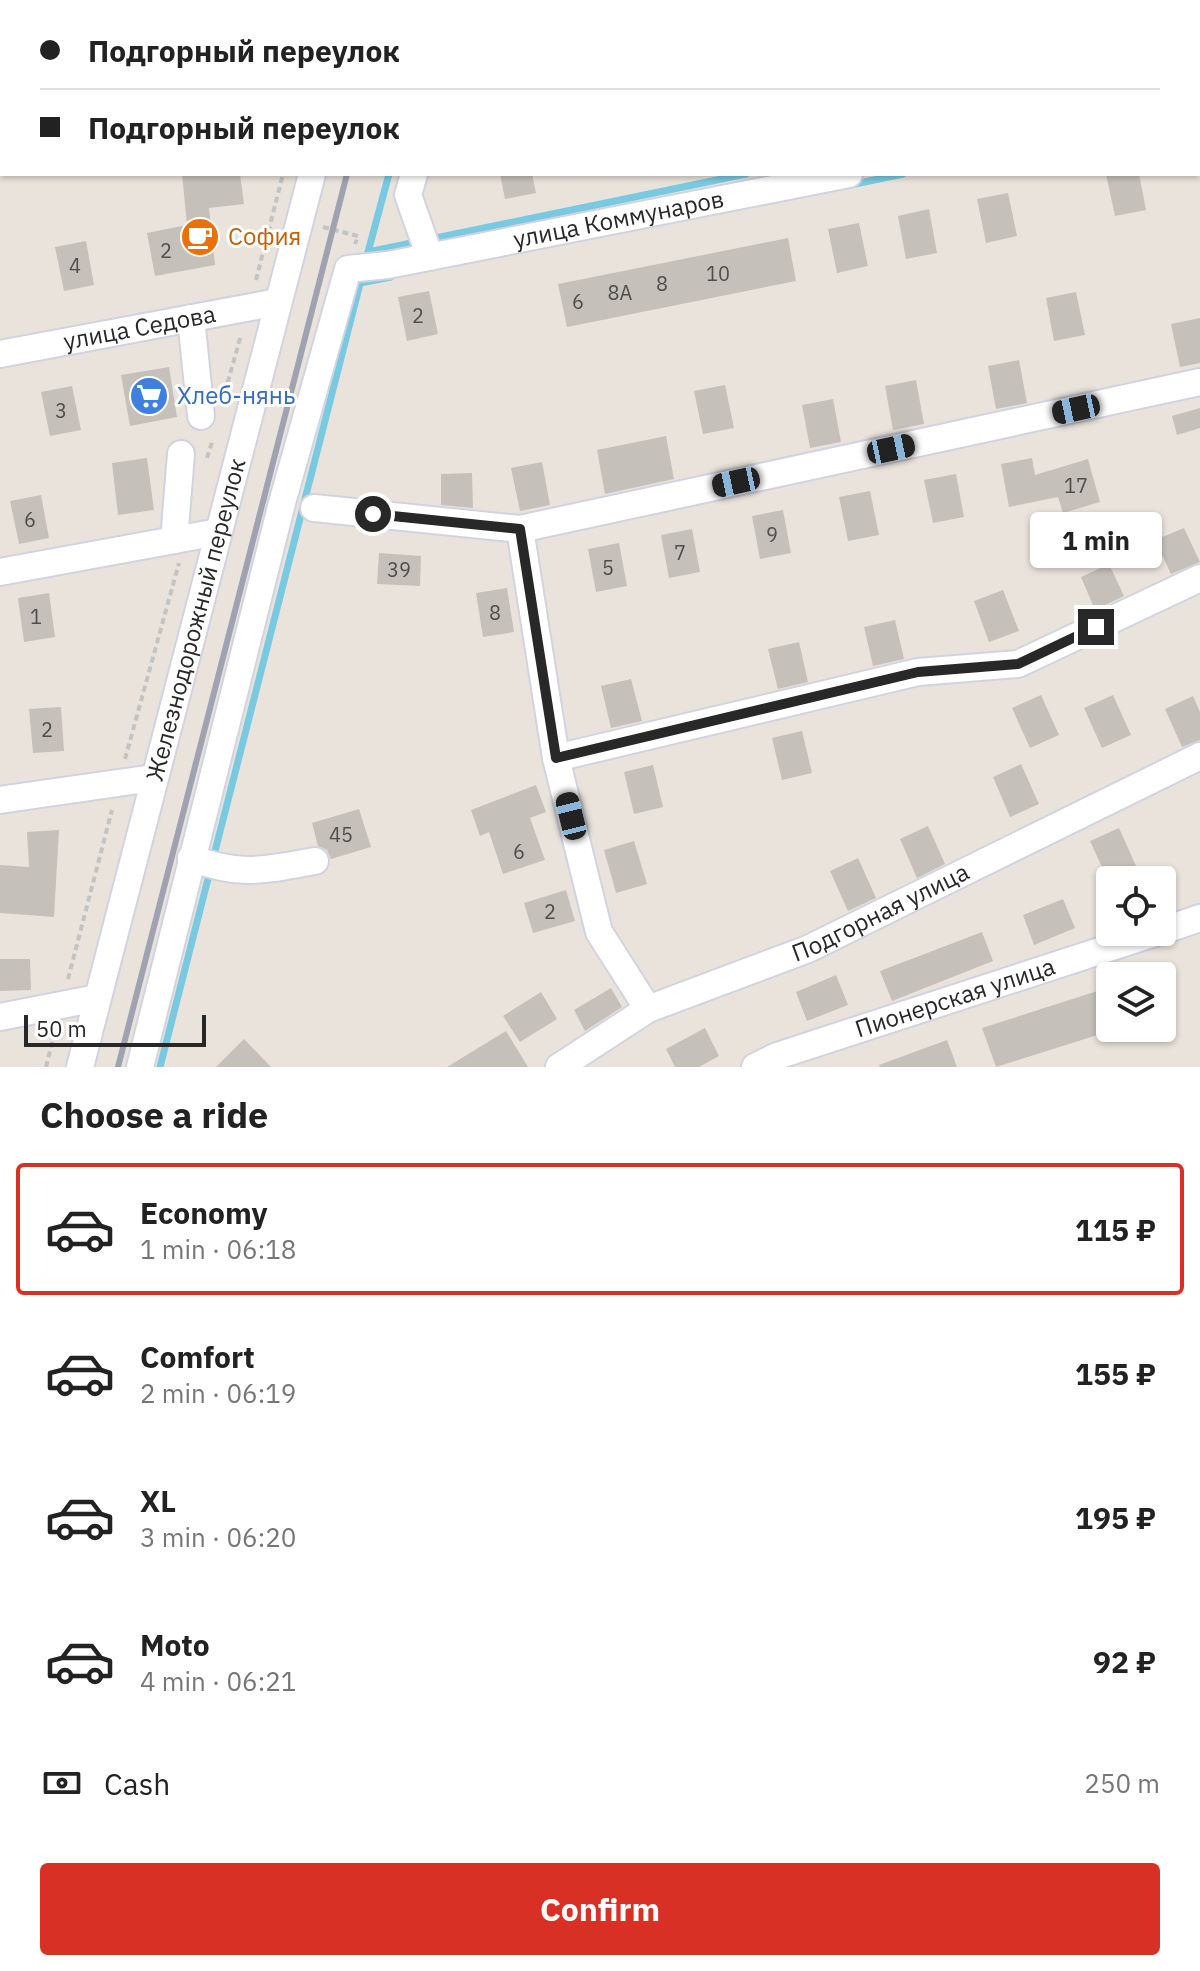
<!DOCTYPE html>
<meta charset="utf-8">
<style>
body{margin:0;font-family:"IBM Plex Sans",sans-serif;background:#f6f6f6;color:#222;height:100vh;display:flex;flex-direction:column;font-size:30px;white-space:nowrap}
*{box-sizing:border-box;margin:0}
p{font-size:26px;color:#767676}
.icon{flex:none;width:44px;height:44px;fill:none;stroke:currentColor;stroke-width:2;stroke-linecap:round;stroke-linejoin:round}
.map{position:relative;height:1067px;overflow:hidden}
.drawer{display:flex;flex-direction:column;background:#fff;flex:1}
.drawer>*{flex:none}
.guide{position:absolute;left:0px;top:0px;width:1200px;height:176px;box-shadow:0 2px 6px #0004;display:grid;align-content:center;height:176px;padding:0 40px;background:#fff}
.fabs{position:absolute;left:1096px;top:866px;display:grid;gap:16px}
.fabs a{display:grid;place-items:center;width:80px;height:80px;border-radius:8px;background:#fff;box-shadow:0 2px 6px #0004;font-size:40px}
.scale{position:absolute;left:24px;bottom:20px;width:182px;box-sizing:border-box;padding-left:8px;border:4px solid #282828;border-top:0;font-size:22px;line-height:28px;white-space:nowrap;color:#282828;-webkit-text-stroke:6px #fff;paint-order:stroke}
.end{position:absolute;width:36px;height:36px;margin:-18px;border:10px solid #282828;background:#fff;box-shadow:0 0 0 4px #fff}
.from{border-radius:50%}
.bubble{position:absolute;height:56px;border-radius:8px;background:#fff;box-shadow:0 2px 6px #0004;font-size:26px;font-weight:800;line-height:56px;text-align:center}
.car{position:absolute;width:24px;height:48px;margin:-24px -12px;border-radius:10px;box-shadow:0 0 6px 2px #0007;background:linear-gradient(#222 24%,#8ab4d8 0 40%,#222 0 76%,#8ab4d8 0 86%,#222 0)}
.guide b{display:flex;align-items:center;gap:28px;height:76px;font-size:30px}
.guide b+b{border-top:2px solid #e0e0e0}
.guide i{width:20px;height:20px;background:#222}
ul{padding:0;list-style:none}
li{display:flex;align-items:center;gap:24px;height:132px;margin:0 16px 12px;padding:0 24px;border:4px solid transparent;border-radius:8px}
li div{flex:1}
li b{display:block;font-size:30px}
li em{font-style:normal;font-weight:800}
li.active{border-color:#d93025}
li>.icon{width:72px;height:72px;stroke-width:1.5}
h2{padding:0 40px;font-size:36px;line-height:96px}
.pay{display:flex;align-items:center;gap:20px;height:88px;padding:0 40px;font-size:30px}
.pay p{margin-inline-start:auto}
.action{display:flex;gap:16px;margin-top:auto;padding:16px 40px}
.action a{flex:1;height:92px;border-radius:8px;background:#d93025;color:#fff;font-size:32px;font-weight:800;line-height:92px;text-align:center}
.map>svg:first-child{display:block}
</style>
<div class="map">
<svg width="1200" height="1067" viewBox="0 0 1200 1067">
<rect width="100%" height="100%" fill="#e9e3db"/>
<g fill="none" stroke-linecap="round" stroke-linejoin="round">
<g stroke="#79cae1" stroke-width="7">
<path d="M437 2V0"/>
<path d="M1198 81H1200"/>
<path d="M1198 115 1200 114"/>
<path d="M389 174 368 252 746 174"/>
<path d="M850 185 903 174"/>
<path d="M360 283 391 277"/>
<path d="M213 859 362 276"/>
<path d="M160 1067 210 871"/>
</g>
</g>
<g fill="#c5c1ba">
<path d="M182 174H240L244 204 209 208 215 265 155 276 147 233 187 225Z"/>
<path d="M500 174H532L536 193 505 199Z"/>
<path d="M1106 174H1139L1146 210 1115 216Z"/>
<path d="M1008 193 1017 236 986 243 977 199Z"/>
<path d="M929 209 937 253 906 259 898 216Z"/>
<path d="M859 223 868 266 837 273 828 229Z"/>
<path d="M788 238 796 281 567 327 558 284Z"/>
<path d="M86 241 94 285 64 291 55 247Z"/>
<path d="M429 291 438 334 407 341 398 297Z"/>
<path d="M1076 292 1085 335 1054 341 1046 298Z"/>
<path d="M1200 318V363L1180 367 1171 324Z"/>
<path d="M1019 360 1027 403 996 409 988 366Z"/>
<path d="M169 367 177 417 130 426 121 375Z"/>
<path d="M916 380 924 424 893 430 885 386Z"/>
<path d="M725 385 734 428 703 434 694 391Z"/>
<path d="M72 386 81 430 50 436 41 392Z"/>
<path d="M833 399 841 442 810 448 802 405Z"/>
<path d="M1200 408V428L1177 435 1172 416Z"/>
<path d="M666 436 674 479 605 494 597 450Z"/>
<path d="M147 458 154 510 118 515 112 463Z"/>
<path d="M1032 458 1035 475 1088 459 1100 502 1063 513 1058 497 1009 507 1001 464Z"/>
<path d="M542 462 550 505 520 511 511 468Z"/>
<path d="M472 473 473 508 441 505V474Z"/>
<path d="M956 474 964 517 933 523 924 480Z"/>
<path d="M870 491 879 535 848 541 839 497Z"/>
<path d="M41 495 49 538 19 544 10 501Z"/>
<path d="M783 510 791 553 760 559 752 516Z"/>
<path d="M1184 528 1200 562 1171 574 1155 540Z"/>
<path d="M692 529 700 572 669 578 661 535Z"/>
<path d="M619 543 627 586 596 592 588 549Z"/>
<path d="M379 553 421 556 420 586 377 584Z"/>
<path d="M1109 564 1124 596 1095 610 1081 577Z"/>
<path d="M507 588 514 632 483 637 476 593Z"/>
<path d="M1003 590 1019 631 989 642 974 601Z"/>
<path d="M49 593 55 637 24 642 18 598Z"/>
<path d="M895 620 904 659 873 666 864 627Z"/>
<path d="M799 642 808 682 778 689 768 649Z"/>
<path d="M631 679 642 721 611 728 601 686Z"/>
<path d="M1041 695 1059 735 1030 748 1012 708Z"/>
<path d="M1113 695 1131 735 1102 748 1084 708Z"/>
<path d="M1193 696 1200 712V740L1182 747 1165 709Z"/>
<path d="M61 707 64 751 33 753 29 709Z"/>
<path d="M802 731 812 773 782 780 772 738Z"/>
<path d="M1021 764 1039 804 1010 817 993 777Z"/>
<path d="M653 765 663 807 634 814 624 772Z"/>
<path d="M536 785 546 812 530 818 545 860 503 874 489 832 480 836 471 810Z"/>
<path d="M359 809 371 847 331 859 327 850 318 846 312 823Z"/>
<path d="M928 826 945 864 917 878 900 839Z"/>
<path d="M1119 828 1137 868 1130 872 1134 880H1108L1090 841Z"/>
<path d="M59 830 54 917 0 913V865L29 867 27 832Z"/>
<path d="M634 841 647 884 616 893 604 850Z"/>
<path d="M858 858 876 898 848 911 830 871Z"/>
<path d="M566 890 575 921 533 933 524 903Z"/>
<path d="M1063 899 1075 928 1034 945 1023 915Z"/>
<path d="M982 932 993 961 892 1001 880 971Z"/>
<path d="M0 959H30L31 990 0 991Z"/>
<path d="M836 975 848 1005 807 1021 796 992Z"/>
<path d="M1110 987V1031L996 1067 982 1028Z"/>
<path d="M611 988 622 1007 585 1031 574 1010Z"/>
<path d="M541 992 557 1019 520 1042 503 1016Z"/>
<path d="M705 1028 719 1056 699 1067H675L666 1049Z"/>
<path d="M506 1031 528 1067H447Z"/>
<path d="M244 1039 271 1067H216Z"/>
<path d="M947 1040 957 1067H880L879 1065Z"/>
</g>
<g fill="none" stroke-linecap="round" stroke-linejoin="round">
<defs>
<g id="minor">
<path d="M284 0V2"/>
<path d="M803 0V2"/>
<path d="M357 2 358 0"/>
<path d="M465 2 466 0"/>
<path d="M1198 101 1200 100"/>
<path d="M0 130H2"/>
<path d="M414 174 408 195 430 257"/>
<path d="M191 318 201 416"/>
<path id="s1" d="M0 354 278 302"/>
<path d="M314 508 520 529 1200 382"/>
<path d="M520 529 556 758 599 932 648 1009"/>
<path d="M174 540 181 454"/>
<path d="M0 572 218 532"/>
<path d="M556 758 918 672 1018 664 1200 578"/>
<path d="M0 800 153 778"/>
<path d="M191 858C243 877 262 870 315 861"/>
<path d="M1162 931 1200 918"/>
<path d="M0 1017 97 998"/>
<path id="s2" d="M80 1067 312 174"/>
<path id="s3" d="M140 1067 282 503 348 269 388 265 849 174"/>
<path id="s4" d="M559 1067 648 1009 808 949 1200 756"/>
<path id="s5" d="M755 1067 777 1056 1158 932"/>
</g>
</defs>
<use href="#minor" stroke="#d1d4e0" stroke-width="30"/>
<g stroke="#c3c3c3" stroke-width="4" stroke-dasharray="6 4" stroke-linecap="butt">
<path d="M328 2V0"/>
<path d="M323 227 358 236 355 244"/>
<path d="M256 280 283 174"/>
<path d="M225 392 241 335"/>
<path d="M207 458 213 439"/>
<path d="M125 759 179 563"/>
<path d="M68 979 112 810"/>
<path d="M46 1067 55 1031"/>
</g>
<use href="#minor" stroke="#fff" stroke-width="26"/>
<g stroke="#9fa2b1" stroke-width="6">
<path d="M392 2 393 0"/>
<path d="M118 1067 347 174"/>
</g>
</g>
<g fill="none" stroke-linecap="round" stroke-linejoin="round">
<path stroke="#282828" stroke-width="10" d="M373 514 520 529 556 758 918 672 1018 664 1096 627"/>
</g>
<defs>
<symbol id="cafe-disc" viewBox="-11 -11 22 22"><circle r="9.5" fill="#e8710a" stroke="#fff"/><path d="M-5.5-4.5H6V0H3Q3 3.5 0 3.5H-2.5Q-5.5 3.5-5.5 0ZM3-3.2v2h1.7v-2ZM-6 4.5H4V6H-6Z" fill="#fff"/></symbol>
<symbol id="supermarket-disc" viewBox="-11 -11 22 22"><circle r="9.5" fill="#3f7fe0" stroke="#fff"/><path d="M-6-5.5h2.5l.6 2H6L4.5 2H-2.5L-4.4-4H-6ZM-1.5 3.2a1.3 1.3 0 1 0 .1 0ZM3 3.2a1.3 1.3 0 1 0 .1 0Z" fill="#fff"/></symbol>
</defs>
<g fill-rule="evenodd">
<use href="#cafe-disc" x="178" y="215" width="44" height="44"/>
<use href="#supermarket-disc" x="127" y="374" width="44" height="44"/>
</g>
<g text-anchor="middle" stroke-width="6" stroke-linejoin="round" paint-order="stroke">
<g font-size="20" fill="#4f4e4c">
<text x="166" y="258">2</text>
<text x="75" y="273">4</text>
<text x="718" y="281">10</text>
<text x="662" y="291">8</text>
<text x="620" y="300">8А</text>
<text x="578" y="309">6</text>
<text x="418" y="323">2</text>
<text x="61" y="418">3</text>
<text x="1076" y="493">17</text>
<text x="30" y="527">6</text>
<text x="772" y="542">9</text>
<text x="680" y="560">7</text>
<text x="608" y="575">5</text>
<text x="399" y="577">39</text>
<text x="495" y="620">8</text>
<text x="36" y="624">1</text>
<text x="47" y="737">2</text>
<text x="341" y="842">45</text>
<text x="519" y="859">6</text>
<text x="550" y="919">2</text>
</g>
<g font-size="24" fill="#282828" stroke="#fff">
<text dy="8" stroke="none"><textPath href="#s3" startOffset="1100">улица Коммунаров</textPath></text>
<text dy="8" stroke="none"><textPath href="#s1" startOffset="142">улица Седова</textPath></text>
<text dy="8" stroke="none"><textPath href="#s2" startOffset="462">Железнодорожный переулок</textPath></text>
<text dy="8" stroke="none"><textPath href="#s4" startOffset="358">Подгорная улица</textPath></text>
<text dy="8" stroke="none"><textPath href="#s5" startOffset="212">Пионерская улица</textPath></text>
</g>
<g font-size="24" fill="#c56008" stroke="#fff" text-anchor="start">
<text x="228" y="245">София</text>
</g>
<g font-size="24" fill="#366cbe" stroke="#fff" text-anchor="start">
<text x="177" y="404">Хлеб-нянь</text>
</g>
</g>
</svg>
<div class="fabs">
<a><svg class="icon" aria-label="locate" viewBox="0 0 24 24"><circle cx="12" cy="12" r="6"/><path d="M12 2v4M12 18v4M2 12h4M18 12h4"/></svg></a>
<a><svg class="icon" aria-label="layers" viewBox="0 0 24 24"><path d="M12 4l9 5-9 5-9-5zM3 14l9 5 9-5"/></svg></a>
</div>
<div class="scale">50 m</div>
<i class="end from" style="left:373px;top:514px"></i>
<i class="end" style="left:1096px;top:627px"></i>
<div class="bubble" style="left:1030px;top:512px;width:132px">1 min</div>
<i class="car" style="left:1076px;top:409px;rotate:258deg"></i>
<i class="car" style="left:891px;top:449px;rotate:78deg"></i>
<i class="car" style="left:736px;top:482px;rotate:258deg"></i>
<i class="car" style="left:571px;top:816px;rotate:346deg"></i>
<div class="guide">
<b><i class="from"></i>Подгорный переулок</b>
<b><i></i>Подгорный переулок</b>
</div>
</div>
<section class="drawer">
<h2>Choose a ride</h2>
<ul>
<li class="active"><svg class="icon" aria-label="car" viewBox="0 0 24 24"><path d="M5 17H2v-5l4-1 3-4h7l3 4 3 1v5h-3M9 17h6M6 11h13"/><circle cx="7" cy="17" r="2"/><circle cx="17" cy="17" r="2"/></svg><div><b>Economy</b><p>1 min · 06:18</p></div><em>115 ₽</em></li>
<li><svg class="icon" aria-label="car" viewBox="0 0 24 24"><path d="M5 17H2v-5l4-1 3-4h7l3 4 3 1v5h-3M9 17h6M6 11h13"/><circle cx="7" cy="17" r="2"/><circle cx="17" cy="17" r="2"/></svg><div><b>Comfort</b><p>2 min · 06:19</p></div><em>155 ₽</em></li>
<li><svg class="icon" aria-label="car" viewBox="0 0 24 24"><path d="M5 17H2v-5l4-1 3-4h7l3 4 3 1v5h-3M9 17h6M6 11h13"/><circle cx="7" cy="17" r="2"/><circle cx="17" cy="17" r="2"/></svg><div><b>XL</b><p>3 min · 06:20</p></div><em>195 ₽</em></li>
<li><svg class="icon" aria-label="car" viewBox="0 0 24 24"><path d="M5 17H2v-5l4-1 3-4h7l3 4 3 1v5h-3M9 17h6M6 11h13"/><circle cx="7" cy="17" r="2"/><circle cx="17" cy="17" r="2"/></svg><div><b>Moto</b><p>4 min · 06:21</p></div><em>92 ₽</em></li>
</ul>
<div class="pay"><svg class="icon" aria-label="cash" viewBox="0 0 24 24"><path d="M3 7h18v10H3z"/><circle cx="12" cy="12" r="2"/></svg>Cash<p>250 m</p></div>
<div class="action"><a>Confirm</a></div>
</section>
